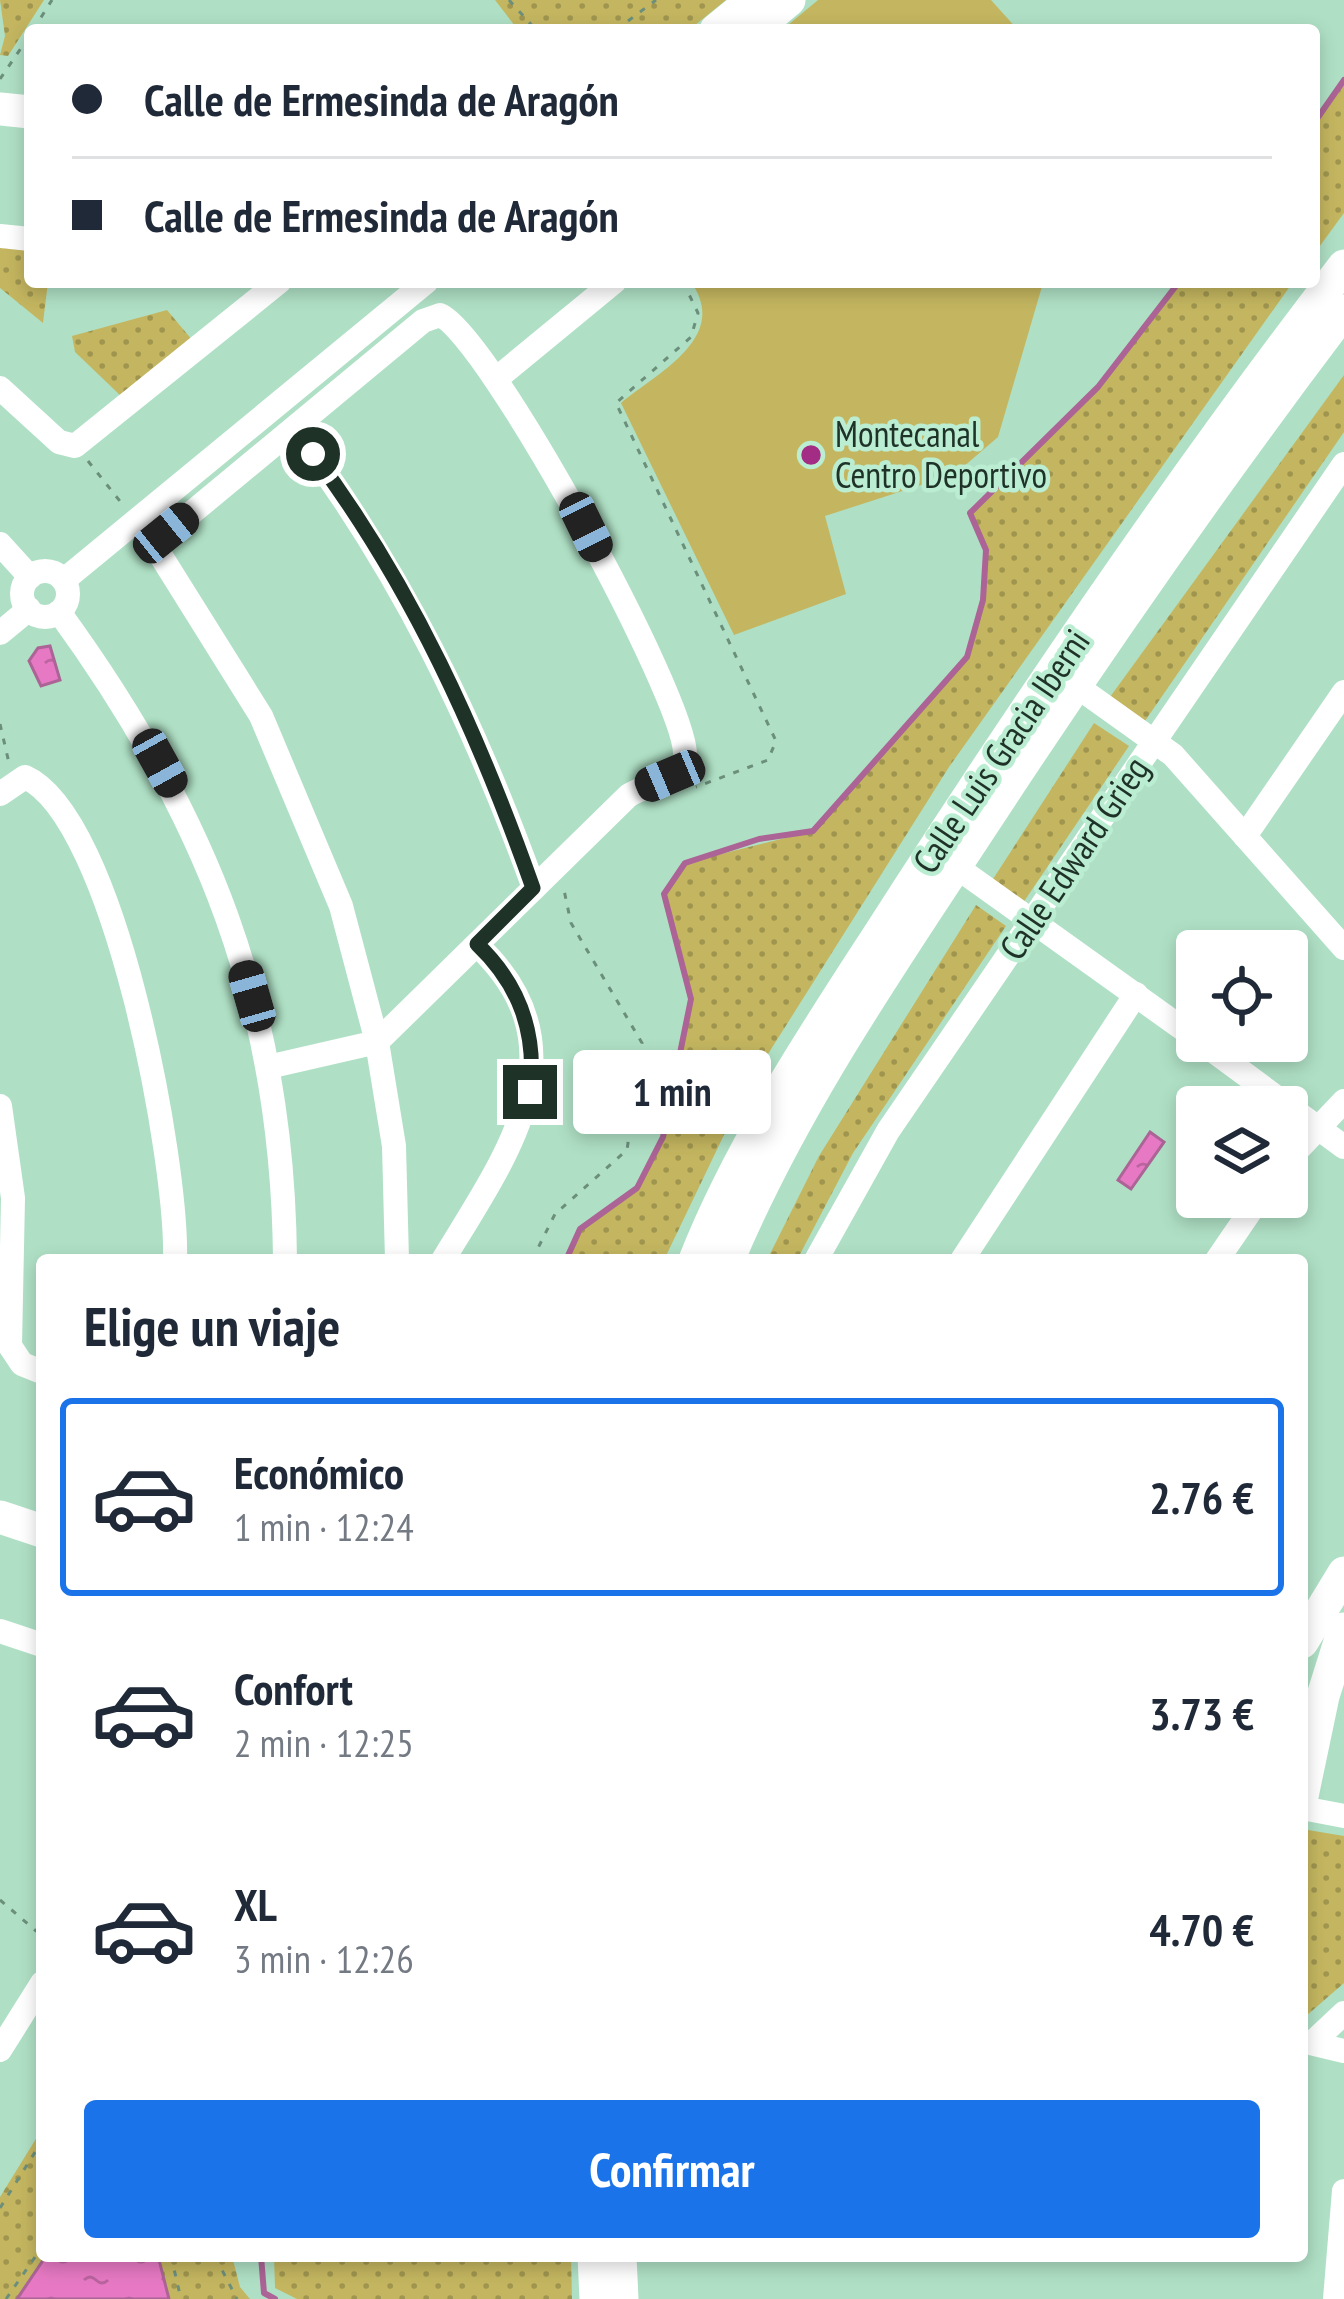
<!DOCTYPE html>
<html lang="es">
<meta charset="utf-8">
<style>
body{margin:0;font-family:"PT Sans Narrow",sans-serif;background:#f6f6f7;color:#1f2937;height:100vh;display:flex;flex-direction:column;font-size:45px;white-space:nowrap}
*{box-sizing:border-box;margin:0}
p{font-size:39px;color:#747a83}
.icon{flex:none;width:66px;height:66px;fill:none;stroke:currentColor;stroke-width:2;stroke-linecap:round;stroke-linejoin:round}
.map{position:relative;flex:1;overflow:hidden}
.sheet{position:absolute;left:36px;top:1254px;width:1272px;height:1008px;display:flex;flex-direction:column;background:#fff;border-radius:12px;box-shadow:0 6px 18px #0003}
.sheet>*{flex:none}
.hud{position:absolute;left:24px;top:24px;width:1296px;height:264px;border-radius:12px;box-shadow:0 6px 18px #0003;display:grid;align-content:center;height:264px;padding:0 48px;background:#fff}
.fabs{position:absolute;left:1176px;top:930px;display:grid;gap:24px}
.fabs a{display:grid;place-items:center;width:132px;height:132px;border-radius:12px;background:#fff;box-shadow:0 6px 18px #0003;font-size:60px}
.end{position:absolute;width:54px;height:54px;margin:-27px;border:15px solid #1f3228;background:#fff;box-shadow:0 0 0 6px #fff}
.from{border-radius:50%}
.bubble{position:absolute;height:84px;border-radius:12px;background:#fff;box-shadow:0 6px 18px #0003;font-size:39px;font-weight:600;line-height:84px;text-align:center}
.car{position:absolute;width:36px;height:72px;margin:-36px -18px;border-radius:15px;box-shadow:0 0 9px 3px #0007;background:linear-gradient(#222 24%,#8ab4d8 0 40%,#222 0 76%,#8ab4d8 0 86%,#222 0)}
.hud b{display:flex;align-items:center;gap:42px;height:114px;font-size:45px}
.hud b+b{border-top:3px solid #e0e1e3}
.hud i{width:30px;height:30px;background:#1f2937}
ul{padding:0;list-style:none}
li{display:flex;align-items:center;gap:36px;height:198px;margin:0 24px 18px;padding:0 24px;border:6px solid transparent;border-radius:12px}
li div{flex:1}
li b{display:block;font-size:45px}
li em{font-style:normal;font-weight:600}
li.current{border-color:#1a73e8}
li>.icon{width:108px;height:108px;stroke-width:1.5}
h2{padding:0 48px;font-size:54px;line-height:144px}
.primary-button{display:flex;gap:24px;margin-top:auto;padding:24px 48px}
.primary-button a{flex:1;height:138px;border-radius:12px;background:#1a73e8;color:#fff;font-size:48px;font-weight:600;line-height:138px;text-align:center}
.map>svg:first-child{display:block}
</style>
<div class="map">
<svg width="1344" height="2299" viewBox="0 0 1344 2299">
<defs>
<pattern id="green-dots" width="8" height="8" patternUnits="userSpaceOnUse" patternTransform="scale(3)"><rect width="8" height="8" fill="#c4b660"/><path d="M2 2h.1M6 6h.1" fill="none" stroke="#9f954f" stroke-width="1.8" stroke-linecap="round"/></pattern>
<pattern id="water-ripples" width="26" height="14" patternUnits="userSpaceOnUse" patternTransform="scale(3)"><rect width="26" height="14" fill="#e779c4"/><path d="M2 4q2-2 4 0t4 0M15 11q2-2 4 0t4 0" fill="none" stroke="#bb649f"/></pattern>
</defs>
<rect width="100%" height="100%" fill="#afe0c5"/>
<g fill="url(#green-dots)">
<path d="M0 0H44L8 56 0 55 5 36Z"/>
<path d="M495 0H726L689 30H518Z"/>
<path d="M1344 80V213L1314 254V123Z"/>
<path d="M0 245 30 249V282H48L43 323 0 288Z"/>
<path d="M1179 282H1293L949 767 746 1089 664 1260H566L580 1229 637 1188 663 1137 691 999 664 894 685 863 813 831 967 657 983 600 986 550 970 513 1098 387Z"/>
<path d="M167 310 193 341 123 398 75 352 72 336Z"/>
<path d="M1344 375V432L1145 721 1110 697Z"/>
<path d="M1094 723 1129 746 1023 903 993 879Z"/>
<path d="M976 905 1006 926 853 1153 797 1260H767L819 1156Z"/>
<path d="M1302 1829 1344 1836V1983L1306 2016H1302Z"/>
<path d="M42 2129V2256H232L240 2287 250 2299H0V2197Z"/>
<path d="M274 2256H571L572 2299H297L275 2288Z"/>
</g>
<g fill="#c4b660">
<path d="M818 0H991L1018 30H782Z"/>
<path d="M691 282 1043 283 998 437 955 474 825 516 846 594 734 635 621 403C659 372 730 337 691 282Z"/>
</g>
<g fill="url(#water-ripples)" stroke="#ab6495" stroke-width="3">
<path d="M50 646 60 680 41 686 29 661 38 648Z"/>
<path d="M1150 1132 1164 1142 1131 1189 1118 1180Z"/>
<path d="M46 2256H158L169 2299H17Z"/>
</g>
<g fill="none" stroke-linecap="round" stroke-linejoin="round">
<g stroke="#ab6495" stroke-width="6">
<path d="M1314 123 1344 80"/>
<path d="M566 1260 580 1229 637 1188 663 1137 691 999 664 894 685 863 759 839 813 831 967 657 983 600 986 550 970 513 1098 387 1179 282"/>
<path d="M261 2256 264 2293 275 2299"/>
</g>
<g stroke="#6c8f7c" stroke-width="3" stroke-dasharray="6 9" stroke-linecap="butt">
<path d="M509 0 536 30"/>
<path d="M33 30 52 0"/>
<path d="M616 30 656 0"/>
<path d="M0 79 30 35"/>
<path d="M683 282 698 313 691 337 616 403 776 741 768 760 696 787"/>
<path d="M88 461 123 505"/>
<path d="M0 724 9 763"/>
<path d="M532 1260 555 1214 627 1150 642 1043 571 923 564 890"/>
<path d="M0 1900 42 1936"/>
<path d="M0 2208 42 2141"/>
<path d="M171 2256 181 2299"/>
<path d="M222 2256 221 2268 237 2299"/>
<path d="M6 2299 42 2247"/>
</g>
<g stroke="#fff" stroke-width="24">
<path d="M0 236 30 239"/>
<path d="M496 379 614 282"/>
<path d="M0 388 59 442 75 446 279 282"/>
<path d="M294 429C401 571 474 722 534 888"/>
<path d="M0 544 30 577"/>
<circle cx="45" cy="594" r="23"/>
<path d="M64 580 426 282"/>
<path d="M59 612C207 815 283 1006 285 1260"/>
<path d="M0 633 29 609"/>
<path d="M1075 685 1173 755 1344 948"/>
<path d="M0 794 25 777C115 817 178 1163 175 1260"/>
<path d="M1245 836 1344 692"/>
<path d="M955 866 1197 1039"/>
<path d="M1200 1041 1344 1147"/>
<path d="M268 1067 377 1042 628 796C644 785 684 779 685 755 687 700 488 335 440 315L423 321 166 534 156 548 261 716 341 906 377 1042 394 1146 397 1260"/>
<path d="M0 1106 13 1198 10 1346 22 1364 42 1372"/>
<path d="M1287 1161 1344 1101"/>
<path d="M443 1260C505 1157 588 1049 477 945"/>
<path d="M816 1260 888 1131 1344 464"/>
<path d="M962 1260 1136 994"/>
<path d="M1217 1260 1260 1197"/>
<path d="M0 1631 42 1645"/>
<path d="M1302 1808 1344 1816"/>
<path d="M1302 2041 1344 2051"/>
<path d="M1313 2042 1344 2013"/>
<path d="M0 2050 42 1983"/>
<path d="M1335 2299 1344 2191"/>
</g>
<g stroke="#fff" stroke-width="33">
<path d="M716 30 753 0"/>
<path d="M753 30 789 0"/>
<path d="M0 109 30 112"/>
<path d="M695 1260C747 1129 832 1009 907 891 1045 678 1189 467 1344 266"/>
<path d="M728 1260C790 1113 879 982 966 850 1086 666 1211 486 1344 311"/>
<path d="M0 1517 42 1531"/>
<path d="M1302 1642 1344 1573"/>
<path d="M1302 1796 1323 1696 1344 1629"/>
<path d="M594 2256 596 2299"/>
<path d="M620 2256 622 2299"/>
</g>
</g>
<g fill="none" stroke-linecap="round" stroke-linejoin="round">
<path stroke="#1f3228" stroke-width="15" d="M313 454C412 586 478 733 533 888L477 944C520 985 537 1033 530 1092"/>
</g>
<circle fill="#a32c84" stroke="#bbedd2" stroke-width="4.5" cx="811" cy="455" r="12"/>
<g text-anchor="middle" stroke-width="9" stroke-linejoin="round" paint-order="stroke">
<g font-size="36" fill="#1f3228" stroke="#bbedd2" text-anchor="start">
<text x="835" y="447">Montecanal<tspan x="835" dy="41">Centro Deportivo</tspan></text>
</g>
<g font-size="36" fill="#1f3228" stroke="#bbedd2">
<text transform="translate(1001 751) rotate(-56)" y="13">Calle Luis Gracia Iberni</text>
<text transform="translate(1074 858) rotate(-56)" y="13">Calle Edward Grieg</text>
</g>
</g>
</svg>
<div class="fabs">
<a><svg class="icon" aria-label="locate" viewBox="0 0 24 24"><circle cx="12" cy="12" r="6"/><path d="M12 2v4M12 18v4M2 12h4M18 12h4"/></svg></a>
<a><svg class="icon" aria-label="layers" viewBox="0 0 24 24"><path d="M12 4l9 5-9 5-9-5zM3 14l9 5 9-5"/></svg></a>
</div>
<i class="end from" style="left:313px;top:454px"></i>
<i class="end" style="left:530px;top:1092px"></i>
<div class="bubble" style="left:573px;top:1050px;width:198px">1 min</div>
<i class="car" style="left:586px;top:527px;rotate:154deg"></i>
<i class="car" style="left:166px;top:533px;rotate:51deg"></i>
<i class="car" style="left:160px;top:763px;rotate:151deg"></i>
<i class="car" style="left:670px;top:776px;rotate:247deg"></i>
<i class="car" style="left:252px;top:996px;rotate:344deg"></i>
<div class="hud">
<b><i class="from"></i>Calle de Ermesinda de Aragón</b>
<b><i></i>Calle de Ermesinda de Aragón</b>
</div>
<section class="sheet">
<h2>Elige un viaje</h2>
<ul>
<li class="current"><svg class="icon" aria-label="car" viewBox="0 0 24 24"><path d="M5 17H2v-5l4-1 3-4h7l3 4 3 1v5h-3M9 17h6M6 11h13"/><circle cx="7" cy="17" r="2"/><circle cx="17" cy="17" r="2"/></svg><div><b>Económico</b><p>1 min · 12:24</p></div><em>2.76 €</em></li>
<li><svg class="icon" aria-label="car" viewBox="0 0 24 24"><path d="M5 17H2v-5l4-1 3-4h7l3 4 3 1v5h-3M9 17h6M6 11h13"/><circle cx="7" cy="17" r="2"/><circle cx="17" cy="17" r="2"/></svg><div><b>Confort</b><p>2 min · 12:25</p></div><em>3.73 €</em></li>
<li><svg class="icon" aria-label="car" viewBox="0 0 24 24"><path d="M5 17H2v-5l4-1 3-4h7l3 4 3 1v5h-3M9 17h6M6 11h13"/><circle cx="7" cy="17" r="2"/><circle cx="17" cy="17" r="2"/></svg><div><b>XL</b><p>3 min · 12:26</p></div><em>4.70 €</em></li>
</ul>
<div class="primary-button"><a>Confirmar</a></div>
</section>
</div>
